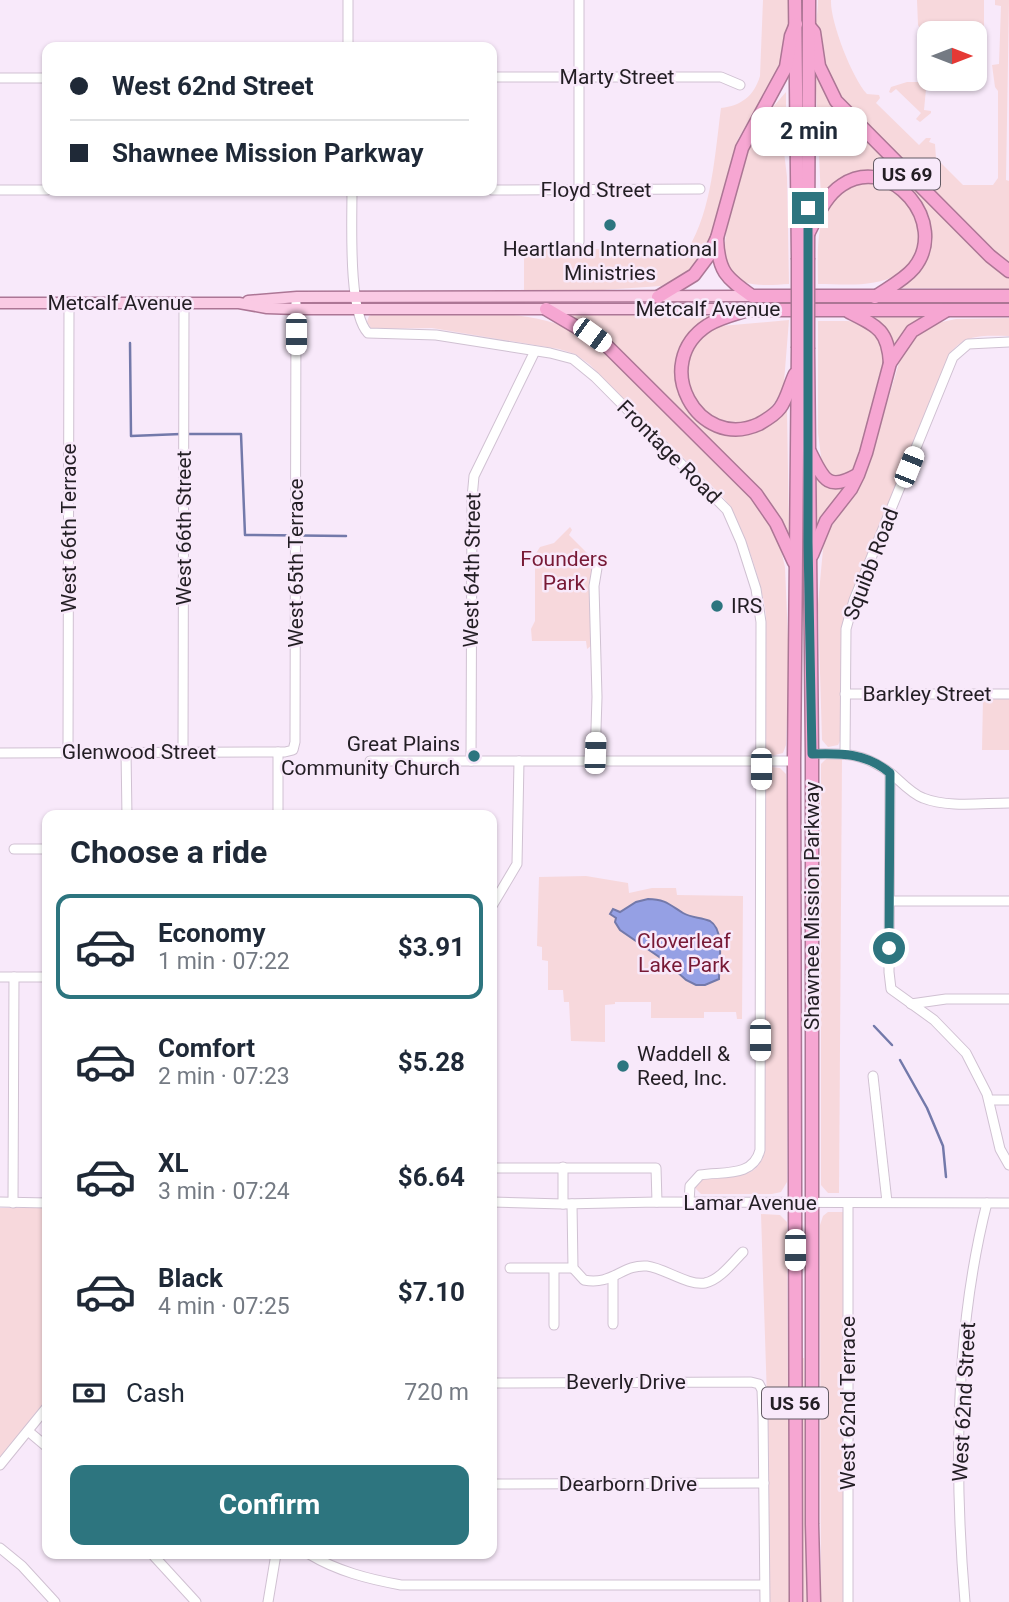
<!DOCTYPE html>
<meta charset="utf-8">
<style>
body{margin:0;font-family:Roboto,sans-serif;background:#f2f2f3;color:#1f2937;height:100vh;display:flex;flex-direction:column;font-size:26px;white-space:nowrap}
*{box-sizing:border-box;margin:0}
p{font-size:23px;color:#747a83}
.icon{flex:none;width:38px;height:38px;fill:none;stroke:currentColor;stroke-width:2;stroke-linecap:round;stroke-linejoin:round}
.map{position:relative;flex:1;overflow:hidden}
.side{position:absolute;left:42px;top:810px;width:455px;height:749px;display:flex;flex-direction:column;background:#fff;border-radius:14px;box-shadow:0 2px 5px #0004}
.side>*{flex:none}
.top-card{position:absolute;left:42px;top:42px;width:455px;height:154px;border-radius:14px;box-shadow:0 2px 5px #0004;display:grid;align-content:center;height:154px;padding:0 28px;background:#fff}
.needle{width:46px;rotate:90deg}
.buttons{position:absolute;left:917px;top:21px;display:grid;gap:14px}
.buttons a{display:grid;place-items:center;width:70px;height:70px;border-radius:14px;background:#fff;box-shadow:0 2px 5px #0004;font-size:35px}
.end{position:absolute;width:32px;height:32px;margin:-16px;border:9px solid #2d757f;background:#fff;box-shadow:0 0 0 4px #fff}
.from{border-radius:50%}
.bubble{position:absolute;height:49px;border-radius:14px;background:#fff;box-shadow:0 2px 5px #0004;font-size:23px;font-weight:700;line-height:49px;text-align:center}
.car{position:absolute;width:21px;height:42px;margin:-21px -10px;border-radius:9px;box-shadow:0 0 5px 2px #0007;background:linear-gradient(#fff 24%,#345 0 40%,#fff 0 76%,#345 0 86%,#fff 0)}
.top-card b{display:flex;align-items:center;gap:24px;height:66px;font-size:26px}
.top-card b+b{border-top:2px solid #e0e1e3}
.top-card i{width:18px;height:18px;background:#1f2937}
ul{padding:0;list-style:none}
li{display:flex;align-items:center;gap:21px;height:105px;margin:0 14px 10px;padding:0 14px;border:4px solid transparent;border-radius:14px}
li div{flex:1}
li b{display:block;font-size:26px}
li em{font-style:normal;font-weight:700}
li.on{border-color:#2d757f}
li>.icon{width:63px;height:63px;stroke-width:1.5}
h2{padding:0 28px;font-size:32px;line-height:84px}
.pay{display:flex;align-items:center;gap:18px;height:77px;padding:0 28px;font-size:26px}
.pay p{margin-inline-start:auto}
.primary-button{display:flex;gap:14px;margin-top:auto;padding:14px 28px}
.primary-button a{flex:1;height:80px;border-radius:14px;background:#2d757f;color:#fff;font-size:28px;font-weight:700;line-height:80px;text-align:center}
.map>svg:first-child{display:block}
</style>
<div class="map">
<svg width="1009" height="1602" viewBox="0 0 1009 1602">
<rect width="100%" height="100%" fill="#f8e9fa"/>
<g fill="#f7d8dc">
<path d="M763 0H790L789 33 782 63 738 139 709 243 694 270 661 286 573 292H524V249H688C712 210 715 153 721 108 741 106 754 96 760 76Z"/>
<path d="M818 0H831C830 21 852 78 867 94L879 95 880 98 876 103 919 145 926 138H931L929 142 935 144 936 158 963 185H993L998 178V91L995 87 992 65 999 64 1001 6 995 5V0H1009L1006 180 1009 181V264L993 252 841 97C828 76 815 49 816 22 817 15 818 8 818 0Z"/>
<path d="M917 0H984V32H980L979 62 975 63V33H929L928 41 918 25Z"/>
<path d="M815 68 825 89 1009 275V289L898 288C905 276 927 241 930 230 935 207 904 180 884 174L821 199Z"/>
<path d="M907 82H928L931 85V89H926L924 110 931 111V113L920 122 916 119 921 113 896 89 891 93 889 92 891 87Z"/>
<path d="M786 92V122L767 117 766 115Z"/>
<path d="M773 131 783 143 787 177 789 284C769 285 741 289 728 270 716 250 741 151 758 136 762 132 768 132 773 131Z"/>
<path d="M860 183C872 184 885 184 896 191 922 210 930 256 898 274 875 288 844 284 818 284 818 257 814 212 839 193 845 189 853 186 860 183Z"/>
<path d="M373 314C427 314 496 308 547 321 566 326 583 336 600 346L752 497 769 520 780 546 785 567 789 663 786 745 783 753 771 756 765 748 766 616C763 585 742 521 723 497L589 364 575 354 559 349 432 328 376 329 371 328 367 322 369 316Z"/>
<path d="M563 314 709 316V318C675 333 666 381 689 409 696 419 711 425 722 431L781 415 787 409 789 534H787L775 511 761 492 602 336Z"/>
<path d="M875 317H926L894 347 887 329Z"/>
<path d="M1009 318V336C986 336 964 333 950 354L845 613 841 639 842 737 838 745 828 747 822 740 818 604 824 538 864 475 869 463 902 353 914 336 937 323 956 319Z"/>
<path d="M789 320 784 382C764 454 669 419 691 355 695 341 707 330 721 326Z"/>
<path d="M818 321H848L863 324 879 336 884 355 883 361 859 454 854 467 847 476 830 477 822 465 818 433Z"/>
<path d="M817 479 846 486 817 525Z"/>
<path d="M570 527 572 530 569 535 593 559 598 555 600 559 594 569 592 645 587 649 586 641H532L531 629 535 621V555L540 547 554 543Z"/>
<path d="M1009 697V750H982L983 698Z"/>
<path d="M827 758 842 759 839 1193H828L821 1185V764Z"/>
<path d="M771 767 780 768 786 774 787 805V1182L781 1192 772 1194H701L695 1188C704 1161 752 1194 764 1154L766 776Z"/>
<path d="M586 876 628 883 629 893 652 888H676L677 895 743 896 742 1019H737L736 1012H704V1018H651V1002H615V1004L605 1005V1042L571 1041 569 1002H564L563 990H548V961L542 960V947L537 946 539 877Z"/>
<path d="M0 1208H47V1400L0 1459Z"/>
<path d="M828 1212H844L846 1602H821L820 1225 823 1216Z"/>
<path d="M761 1214 780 1215 787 1222V1228L789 1602H769L768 1429Z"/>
<path d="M801 1358H804L808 1602H802Z"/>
</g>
<path fill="#95a0e4" stroke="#7379aa" stroke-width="2" d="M648 899C665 899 670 905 683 913 691 918 701 917 710 921 725 930 719 963 719 979L705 985H696L686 980 665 961 620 930 615 922 616 918 610 914 613 909 620 912 636 902Z"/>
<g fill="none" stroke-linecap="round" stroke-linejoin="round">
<g stroke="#7379aa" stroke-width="2.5">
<path d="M130 343 131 436 181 434"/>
<path d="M188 434H241L245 535 346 536"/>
<path d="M874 1026 892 1045"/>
<path d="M900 1060 927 1108 943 1146 946 1177"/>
</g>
<defs>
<g id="minor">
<path d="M348 0V47"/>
<path d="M492 77H721L740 85"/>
<path d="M0 78H47"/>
<path d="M0 190H47"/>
<path d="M492 190 700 189"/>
<path d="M352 191C352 222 348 313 368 333L436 335 550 353 573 359 595 377 727 510 741 542 756 589 761 622 760 1150C753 1178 722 1171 700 1175L690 1186 689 1202"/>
<path d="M579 242V0"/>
<path d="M845 694H1009"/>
<path d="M126 752 127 816"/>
<path d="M0 753 285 752 293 750 295 742 296 303"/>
<path d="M68 753 69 303"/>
<path d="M183 753 184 302"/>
<path d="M845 753 846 629 854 600 953 357 968 344 1009 342"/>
<path d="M812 754C846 753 865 753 893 775 902 783 912 794 923 798 948 808 982 803 1009 803"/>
<path d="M370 761H794"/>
<path d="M471 761 472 498 474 476 535 351"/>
<path d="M595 761 597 697 594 586 597 568"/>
<path d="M890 773 889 972 891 989 934 1020 966 1053 987 1094 1000 1149 1009 1165"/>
<path d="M278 816V752"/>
<path d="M14 849H47"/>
<path d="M890 901H1009"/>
<path d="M492 906 517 864 519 761"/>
<path d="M0 977H47"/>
<path d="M911 1004 946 999H1009"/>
<path d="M873 1076 887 1202"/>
<path d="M989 1100H1009"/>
<path d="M492 1168H656L657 1202"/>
<path d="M0 1202 47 1203"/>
<path d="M492 1202 563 1204 657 1202 1009 1203"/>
<path d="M13 1203 14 977"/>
<path d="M563 1204V1167"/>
<path d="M572 1204 573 1268 584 1280C612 1286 622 1264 647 1266 664 1268 688 1286 705 1283 720 1280 733 1262 743 1252"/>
<path d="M510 1268H573"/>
<path d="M613 1324V1278"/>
<path d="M554 1325V1269"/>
<path d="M492 1383 751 1382 759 1384 762 1390 763 1416 765 1602"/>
<path d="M28 1431 47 1447"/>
<path d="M0 1465 47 1407"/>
<path d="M492 1484 764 1483"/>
<path d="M0 1548 22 1566 55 1602"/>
<path d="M152 1554 196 1602"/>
<path d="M309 1554C337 1571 368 1579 401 1585H764"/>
<path d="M268 1602 276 1554"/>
<path d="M848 1602V1203"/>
<path d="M965 1602C954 1473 955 1329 987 1203"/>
</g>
<g id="major">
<path d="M248 301 297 297 752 296"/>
<path d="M0 303H239L267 308 296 309H741"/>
</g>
<g id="highway">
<path d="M795 0 798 258"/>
<path d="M809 26 814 32 819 66 836 101 990 256 1009 271"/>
<path d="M749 136C776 116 783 128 797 153"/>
<path d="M808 234C817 217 825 196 842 185 891 153 950 223 914 268 904 280 888 288 875 297"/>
<path d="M717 238C718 271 726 278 752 296H1009"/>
<path d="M808 258 809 0"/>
<path d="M658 297 694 275 709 255 717 238 742 148 786 67 791 36 796 24"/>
<path d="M546 309 605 344 756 494 776 523 794 562"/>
<path d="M849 312C877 326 888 330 890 363"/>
<path d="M808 349 812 754V1524L814 1602"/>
<path d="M795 374C790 384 787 399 780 408 775 415 766 420 759 424 698 452 649 363 708 325 719 318 735 314 748 310H1009"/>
<path d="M810 452C823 478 827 492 857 475"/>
<path d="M812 555 826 521 851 489 858 475 866 453 890 363 912 331 947 310"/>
<path d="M796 1602 794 761 798 348"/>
</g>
</defs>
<use href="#minor" stroke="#d0c1d2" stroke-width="11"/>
<use href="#major" stroke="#ac7695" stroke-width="13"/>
<use href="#highway" stroke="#ac7695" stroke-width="15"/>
<use href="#minor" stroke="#fff" stroke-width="9"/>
<use href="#major" stroke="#facae4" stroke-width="10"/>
<use href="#highway" stroke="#f6a6d2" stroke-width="12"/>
<defs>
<g id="highway-bridge">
<path d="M798 258V348"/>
<path d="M808 258V349"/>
</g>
</defs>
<use href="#highway-bridge" stroke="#ac7695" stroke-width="15" stroke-linecap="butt"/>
<use href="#highway-bridge" stroke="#f6a6d2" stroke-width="12"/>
</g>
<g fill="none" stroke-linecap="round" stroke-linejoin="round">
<path stroke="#2d757f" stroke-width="9" d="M808 208V542L812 754C842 753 866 753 890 773L889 948"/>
</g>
<g fill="#2d757f" stroke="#f8e9fa" stroke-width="2.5">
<circle cx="610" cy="225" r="7"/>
<circle cx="717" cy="606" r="7"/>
<circle cx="474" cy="756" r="7"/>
<circle cx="623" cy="1066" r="7"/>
</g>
<g text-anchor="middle" stroke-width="5" stroke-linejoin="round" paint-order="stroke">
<g fill="#f8e9fa" stroke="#635b64" stroke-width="2">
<rect x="874" y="158.5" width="66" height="31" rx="5"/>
<rect x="762" y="1387.5" width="66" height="31" rx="5"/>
</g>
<g font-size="19" font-weight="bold" fill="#231e24">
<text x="907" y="181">US 69</text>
<text x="795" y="1410">US 56</text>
</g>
<g font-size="21" fill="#231e24" stroke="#f8e9fa">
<text x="617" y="84">Marty Street</text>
<text x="596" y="197">Floyd Street</text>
<text x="120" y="310">Metcalf Avenue</text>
<text x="708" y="316">Metcalf Avenue</text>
<text transform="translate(669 452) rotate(45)" y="7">Frontage Road</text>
<text transform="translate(69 528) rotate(-90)" y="7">West 66th Terrace</text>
<text transform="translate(184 528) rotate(-90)" y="7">West 66th Street</text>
<text transform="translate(296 563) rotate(-90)" y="7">West 65th Terrace</text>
<text transform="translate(871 564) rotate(-69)" y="7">Squibb Road</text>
<text transform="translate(472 570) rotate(-89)" y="7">West 64th Street</text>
<text x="927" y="701">Barkley Street</text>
<text x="139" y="759">Glenwood Street</text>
<text transform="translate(812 906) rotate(-90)" y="7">Shawnee Mission Parkway</text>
<text x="750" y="1210">Lamar Avenue</text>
<text x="626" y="1389">Beverly Drive</text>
<text transform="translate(964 1402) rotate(-87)" y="7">West 62nd Street</text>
<text transform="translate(848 1403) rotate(-90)" y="7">West 62nd Terrace</text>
<text x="628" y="1491">Dearborn Drive</text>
</g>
<g font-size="21" fill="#231e24" stroke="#f8e9fa" text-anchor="start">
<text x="610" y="256" text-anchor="middle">Heartland International<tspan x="610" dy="24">Ministries</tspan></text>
<text x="731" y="613">IRS</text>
<text x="460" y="751" text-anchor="end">Great Plains<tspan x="460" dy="24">Community Church</tspan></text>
<text x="637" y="1061">Waddell &amp;<tspan x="637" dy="24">Reed, Inc.</tspan></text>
</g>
<g font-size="21" fill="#771935" stroke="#f8e9fa">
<text x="564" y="566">Founders<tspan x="564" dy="24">Park</tspan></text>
<text x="684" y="948">Cloverleaf<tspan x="684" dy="24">Lake Park</tspan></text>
</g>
</g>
</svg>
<div class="buttons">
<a><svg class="needle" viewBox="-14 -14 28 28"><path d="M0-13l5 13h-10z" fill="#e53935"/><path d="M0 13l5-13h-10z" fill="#747a83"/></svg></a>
</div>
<i class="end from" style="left:889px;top:948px"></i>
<i class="end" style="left:808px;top:208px"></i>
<div class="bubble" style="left:751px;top:107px;width:116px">2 min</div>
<i class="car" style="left:296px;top:334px;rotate:180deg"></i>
<i class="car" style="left:592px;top:335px;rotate:126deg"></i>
<i class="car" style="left:909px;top:467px;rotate:22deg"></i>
<i class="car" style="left:595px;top:753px;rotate:2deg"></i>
<i class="car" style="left:761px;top:769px;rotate:180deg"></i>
<i class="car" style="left:760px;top:1040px;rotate:180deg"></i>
<i class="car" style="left:795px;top:1250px;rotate:180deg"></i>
<div class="top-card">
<b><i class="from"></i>West 62nd Street</b>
<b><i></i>Shawnee Mission Parkway</b>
</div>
<section class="side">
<h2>Choose a ride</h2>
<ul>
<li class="on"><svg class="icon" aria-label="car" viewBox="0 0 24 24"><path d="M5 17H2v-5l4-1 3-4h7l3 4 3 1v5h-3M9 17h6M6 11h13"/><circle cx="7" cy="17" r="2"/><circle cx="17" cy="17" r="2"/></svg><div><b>Economy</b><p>1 min · 07:22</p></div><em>$3.91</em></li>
<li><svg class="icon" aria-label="car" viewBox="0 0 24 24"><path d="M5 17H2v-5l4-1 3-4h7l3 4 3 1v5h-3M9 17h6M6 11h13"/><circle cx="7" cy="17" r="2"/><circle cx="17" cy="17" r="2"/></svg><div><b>Comfort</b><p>2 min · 07:23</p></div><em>$5.28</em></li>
<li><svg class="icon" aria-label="car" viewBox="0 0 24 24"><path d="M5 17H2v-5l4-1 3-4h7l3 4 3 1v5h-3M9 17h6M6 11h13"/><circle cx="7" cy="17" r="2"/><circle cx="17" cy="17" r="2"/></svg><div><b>XL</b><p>3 min · 07:24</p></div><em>$6.64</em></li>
<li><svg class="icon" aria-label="car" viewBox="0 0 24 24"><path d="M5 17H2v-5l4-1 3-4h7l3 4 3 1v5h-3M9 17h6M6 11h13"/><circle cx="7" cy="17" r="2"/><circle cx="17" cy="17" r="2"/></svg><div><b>Black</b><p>4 min · 07:25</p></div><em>$7.10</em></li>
</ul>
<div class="pay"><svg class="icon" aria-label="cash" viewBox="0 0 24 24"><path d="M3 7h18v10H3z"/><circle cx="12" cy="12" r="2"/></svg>Cash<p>720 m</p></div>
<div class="primary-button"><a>Confirm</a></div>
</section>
</div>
